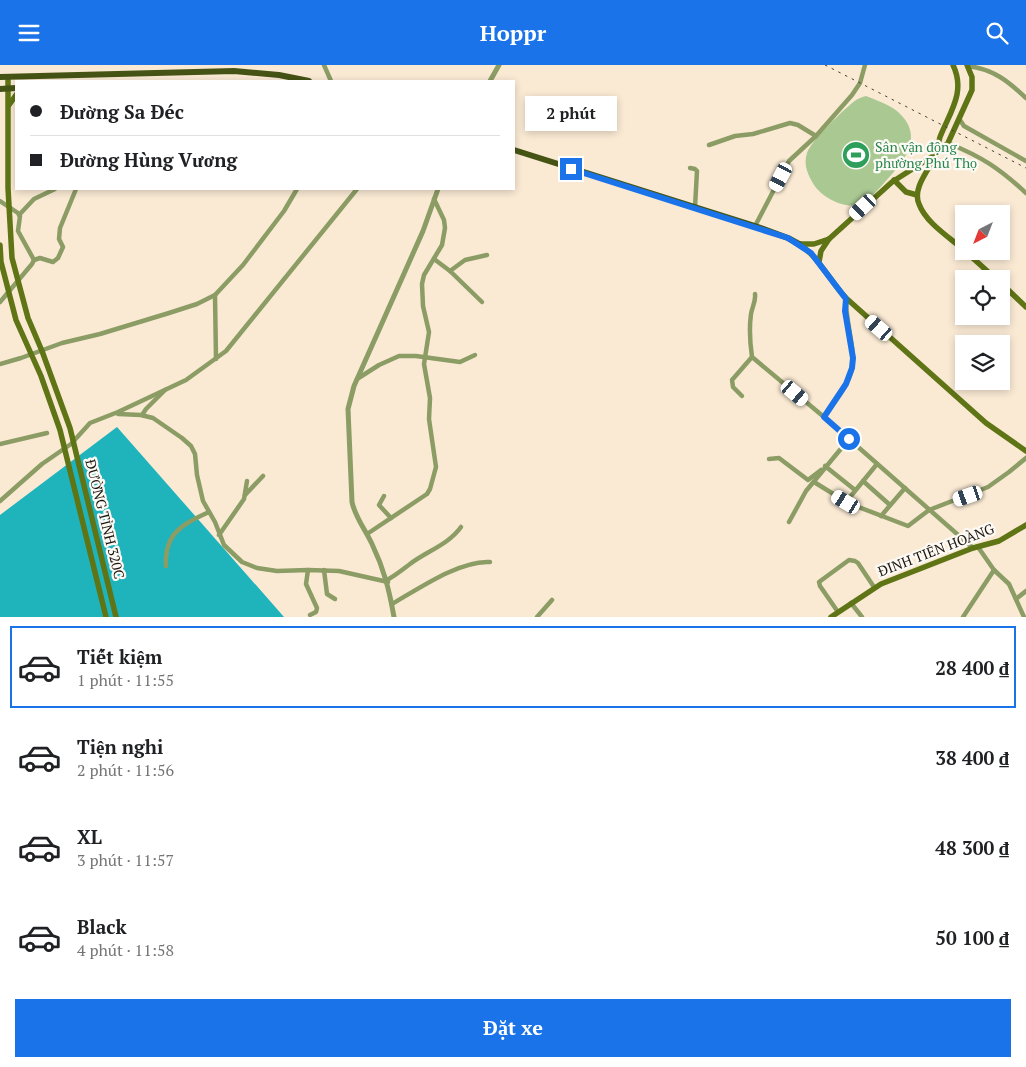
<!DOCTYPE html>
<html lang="vi">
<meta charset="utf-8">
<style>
body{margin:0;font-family:"PT Serif",serif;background:#f2f2f2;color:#202124;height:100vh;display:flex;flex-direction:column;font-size:19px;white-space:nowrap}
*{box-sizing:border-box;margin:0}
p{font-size:16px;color:#757577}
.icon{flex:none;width:28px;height:28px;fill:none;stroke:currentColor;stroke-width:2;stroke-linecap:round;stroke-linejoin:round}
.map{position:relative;height:552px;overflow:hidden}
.details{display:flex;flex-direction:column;background:#fff;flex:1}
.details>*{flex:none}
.hud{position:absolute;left:15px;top:15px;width:500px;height:110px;border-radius:0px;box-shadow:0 2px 8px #0003;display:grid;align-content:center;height:110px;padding:0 15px;background:#fff}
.needle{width:32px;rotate:222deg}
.fabs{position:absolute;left:955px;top:140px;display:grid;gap:10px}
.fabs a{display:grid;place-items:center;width:55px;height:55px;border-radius:0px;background:#fff;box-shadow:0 2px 8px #0003;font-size:25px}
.end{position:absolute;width:22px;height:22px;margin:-11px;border:6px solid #1a73e8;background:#fff;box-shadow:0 0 0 2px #fff}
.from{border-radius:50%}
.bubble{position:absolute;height:35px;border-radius:0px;background:#fff;box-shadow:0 2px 8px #0003;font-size:16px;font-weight:700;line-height:35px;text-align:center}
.car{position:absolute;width:15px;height:30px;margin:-15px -8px;border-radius:6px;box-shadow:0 0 4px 1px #0007;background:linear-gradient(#fff 24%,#345 0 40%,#fff 0 76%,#345 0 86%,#fff 0)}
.hud b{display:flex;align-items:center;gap:18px;height:48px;font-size:19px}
.hud b+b{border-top:1px solid #e0e0e0}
.hud i{width:12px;height:12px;background:#202124}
ul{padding:9px 0 0;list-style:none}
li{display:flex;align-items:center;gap:15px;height:82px;margin:0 10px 8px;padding:0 5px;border:2px solid transparent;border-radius:0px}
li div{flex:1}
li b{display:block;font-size:19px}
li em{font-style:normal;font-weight:700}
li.active{border-color:#1a73e8}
li>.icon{width:45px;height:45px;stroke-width:1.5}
.primary-button{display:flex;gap:10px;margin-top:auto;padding:10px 15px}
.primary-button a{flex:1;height:58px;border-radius:0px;background:#1a73e8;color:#fff;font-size:20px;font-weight:700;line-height:58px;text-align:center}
header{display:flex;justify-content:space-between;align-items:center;height:65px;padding:0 15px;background:#1a73e8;color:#fff;font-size:22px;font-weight:700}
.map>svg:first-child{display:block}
</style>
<header><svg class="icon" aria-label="menu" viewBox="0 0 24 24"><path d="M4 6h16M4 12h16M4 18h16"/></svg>Hoppr<svg class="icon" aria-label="search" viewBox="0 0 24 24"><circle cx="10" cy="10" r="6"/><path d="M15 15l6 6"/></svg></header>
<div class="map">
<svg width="1026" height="552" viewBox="0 0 1026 552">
<rect width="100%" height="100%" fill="#faead4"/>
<path fill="#a9c892" d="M866 31C876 35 888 39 897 46 926 71 904 96 885 117 877 125 868 138 857 140 842 143 822 132 814 120 808 110 803 100 807 88 810 77 845 43 856 35 859 33 862 32 866 31Z"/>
<path fill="#1fb3bb" d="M117 362 284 552H0V450Z"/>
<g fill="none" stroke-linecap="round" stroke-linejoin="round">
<g stroke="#8c9c65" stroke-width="4.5">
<path d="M324 0 331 16"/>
<path d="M968 1C993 4 1008 16 1026 33"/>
<path d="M960 55 964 61 1026 96"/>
<path d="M948 78C982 92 999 103 1026 128"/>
<path d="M709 80 735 71 753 69 790 58 798 60 816 71"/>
<path d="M690 103 695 104 697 106 695 142"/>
<path d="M0 136 18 148 20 151 18 166 34 195"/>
<path d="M19 150 34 134 55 124"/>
<path d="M755 161 789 96 816 71 852 30 860 18 865 0"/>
<path d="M434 194 450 206 482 237"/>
<path d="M450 206 465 195 487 190"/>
<path d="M755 229C756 237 752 242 751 249 749 263 750 278 752 292L824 352 973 483"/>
<path d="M215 230 216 294"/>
<path d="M0 237 32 199 34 195 40 193 53 197 58 193 63 182 59 174 60 163 76 124"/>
<path d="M0 299 21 293 62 278 100 269 169 248 197 239 215 230 243 200 284 146 297 124"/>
<path d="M357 314 379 300 399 291H416L460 297 475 290"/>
<path d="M742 331 733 322 732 315 752 292"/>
<path d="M118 349 141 350 153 353 182 373 191 381 195 389 197 410 203 436 215 457 224 480 242 497 257 503 277 506 308 505 339 506 388 517"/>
<path d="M142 350 146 344 165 325"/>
<path d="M824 352C833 338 848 322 852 304 856 285 845 255 846 233"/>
<path d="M0 379 47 368"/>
<path d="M769 394 779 393 808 415 821 405"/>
<path d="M825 401 855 425"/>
<path d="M863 416 890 440"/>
<path d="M814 417 848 438 908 461 929 445 988 422 1009 407 1026 393"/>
<path d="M245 430 263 411"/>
<path d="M384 431 379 440 391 453"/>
<path d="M0 436 42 399 71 379 90 358 118 347 186 315 226 286 357 124"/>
<path d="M846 437 877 399"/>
<path d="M881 451 905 423"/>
<path d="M789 457 806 426 849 374"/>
<path d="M367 469 427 429 430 424 436 402 429 354 430 333 424 299 429 267 423 241 422 219 424 210 442 180 445 163 444 155 434 134"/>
<path d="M219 470 244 434 247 416"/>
<path d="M978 482 994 505 1009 519 1024 552"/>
<path d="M166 501C164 468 183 459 209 447"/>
<path d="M308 505 306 519 317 543 316 547 310 550"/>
<path d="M324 505 327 529 335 534"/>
<path d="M387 515C396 510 402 505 410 499 427 486 448 480 461 462"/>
<path d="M1016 534 1026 526"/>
<path d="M851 538 862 552"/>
<path d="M392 539C418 524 460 495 490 497"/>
<path d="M838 547 820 521 819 517 849 495 855 496 858 498 874 522"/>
<path d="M537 552 552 535"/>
<path d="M963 552 994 505"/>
</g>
<g stroke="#8c9c65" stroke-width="5">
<path d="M490 16 499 0"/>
<path d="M394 552C389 524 384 504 372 479 365 464 355 452 352 437L348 344 354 321 423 166 438 124"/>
</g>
<g stroke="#5f7415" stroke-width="5.5">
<path d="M953 0C966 27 950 47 940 72 938 78 938 85 936 90 929 105 912 123 919 139 926 158 949 172 964 185"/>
<path d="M8 12V123L12 193 28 253 42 286 70 363 116 552"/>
<path d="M9 40 16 30"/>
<path d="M894 115 906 127 917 130"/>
<path d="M799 179C820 193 829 215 846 233L986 358 1026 386"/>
<path d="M800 179H814L829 174 892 117 936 89 948 78 972 25V12L967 0"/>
<path d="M0 180 1 197 16 255 41 311 60 365 106 552"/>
<path d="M965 186 996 214"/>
<path d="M819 197 821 186 829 174"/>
<path d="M1001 218 1026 242"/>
<path d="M831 552 881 519 973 483 999 476 1026 460"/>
</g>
<g stroke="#455414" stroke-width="6">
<path d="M0 12 234 6 279 10 309 16"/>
<path d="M0 24 16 23"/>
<path d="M514 85 755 161 788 173 799 179"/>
</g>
<path stroke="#463f34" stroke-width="1" stroke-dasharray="2.5 5" stroke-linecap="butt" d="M825 0 1026 103"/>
</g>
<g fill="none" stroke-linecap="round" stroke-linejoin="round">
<path stroke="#1a73e8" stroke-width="6" d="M571 104 788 173 811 188 846 234 845 246 853 293 852 303 846 319 824 352 849 374"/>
</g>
<defs>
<symbol id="stadium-disc" viewBox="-11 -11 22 22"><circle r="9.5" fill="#2e9e5b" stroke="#fdfaf5"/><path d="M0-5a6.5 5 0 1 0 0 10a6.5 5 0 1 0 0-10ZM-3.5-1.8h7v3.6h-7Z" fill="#fff"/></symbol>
</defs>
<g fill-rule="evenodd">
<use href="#stadium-disc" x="840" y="74" width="32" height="32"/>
</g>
<g text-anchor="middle" stroke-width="4.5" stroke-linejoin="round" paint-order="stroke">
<g font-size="14" fill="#27864d" stroke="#fdfaf5" text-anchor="start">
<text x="875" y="87">Sân vận động<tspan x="875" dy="16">phường Phú Thọ</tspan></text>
</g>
<g font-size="14" fill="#1b160e" stroke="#fdfaf5">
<text transform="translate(105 454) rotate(76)" y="5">ĐƯỜNG TỈNH 320C</text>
<text transform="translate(936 485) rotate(-21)" y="5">ĐINH TIÊN HOÀNG</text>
</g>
</g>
</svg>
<div class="fabs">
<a><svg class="needle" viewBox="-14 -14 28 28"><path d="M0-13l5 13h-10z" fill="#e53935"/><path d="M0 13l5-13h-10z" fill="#757577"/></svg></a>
<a><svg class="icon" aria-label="locate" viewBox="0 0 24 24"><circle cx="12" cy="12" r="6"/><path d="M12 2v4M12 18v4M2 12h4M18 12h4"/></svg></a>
<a><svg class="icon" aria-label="layers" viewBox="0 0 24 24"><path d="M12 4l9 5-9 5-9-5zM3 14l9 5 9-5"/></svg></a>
</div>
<i class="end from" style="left:849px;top:374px"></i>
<i class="end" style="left:571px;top:104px"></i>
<div class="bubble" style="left:525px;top:31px;width:92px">2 phút</div>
<i class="car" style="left:781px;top:112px;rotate:208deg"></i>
<i class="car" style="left:863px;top:142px;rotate:227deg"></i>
<i class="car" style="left:879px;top:263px;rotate:311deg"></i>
<i class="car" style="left:795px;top:328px;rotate:130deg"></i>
<i class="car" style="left:968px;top:431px;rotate:251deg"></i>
<i class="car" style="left:846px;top:437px;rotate:301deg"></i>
<div class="hud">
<b><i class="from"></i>Đường Sa Đéc</b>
<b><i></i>Đường Hùng Vương</b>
</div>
</div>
<section class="details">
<ul>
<li class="active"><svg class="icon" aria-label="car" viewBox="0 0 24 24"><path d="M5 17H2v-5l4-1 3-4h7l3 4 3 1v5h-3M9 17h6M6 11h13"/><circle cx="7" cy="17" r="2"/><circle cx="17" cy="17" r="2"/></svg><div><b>Tiết kiệm</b><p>1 phút · 11:55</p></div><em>28 400 ₫</em></li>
<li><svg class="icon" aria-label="car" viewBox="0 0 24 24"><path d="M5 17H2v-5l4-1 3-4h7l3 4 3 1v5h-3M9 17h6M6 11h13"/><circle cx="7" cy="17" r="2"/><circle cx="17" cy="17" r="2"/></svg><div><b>Tiện nghi</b><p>2 phút · 11:56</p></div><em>38 400 ₫</em></li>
<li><svg class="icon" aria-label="car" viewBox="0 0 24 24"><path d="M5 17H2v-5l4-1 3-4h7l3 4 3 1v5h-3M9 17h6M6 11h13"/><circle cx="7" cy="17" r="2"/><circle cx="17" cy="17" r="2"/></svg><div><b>XL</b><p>3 phút · 11:57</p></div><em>48 300 ₫</em></li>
<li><svg class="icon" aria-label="car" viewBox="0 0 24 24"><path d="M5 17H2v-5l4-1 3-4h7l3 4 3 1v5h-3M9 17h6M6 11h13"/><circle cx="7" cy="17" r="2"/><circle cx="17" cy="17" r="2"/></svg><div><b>Black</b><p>4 phút · 11:58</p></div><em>50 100 ₫</em></li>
</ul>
<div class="primary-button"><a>Đặt xe</a></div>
</section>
